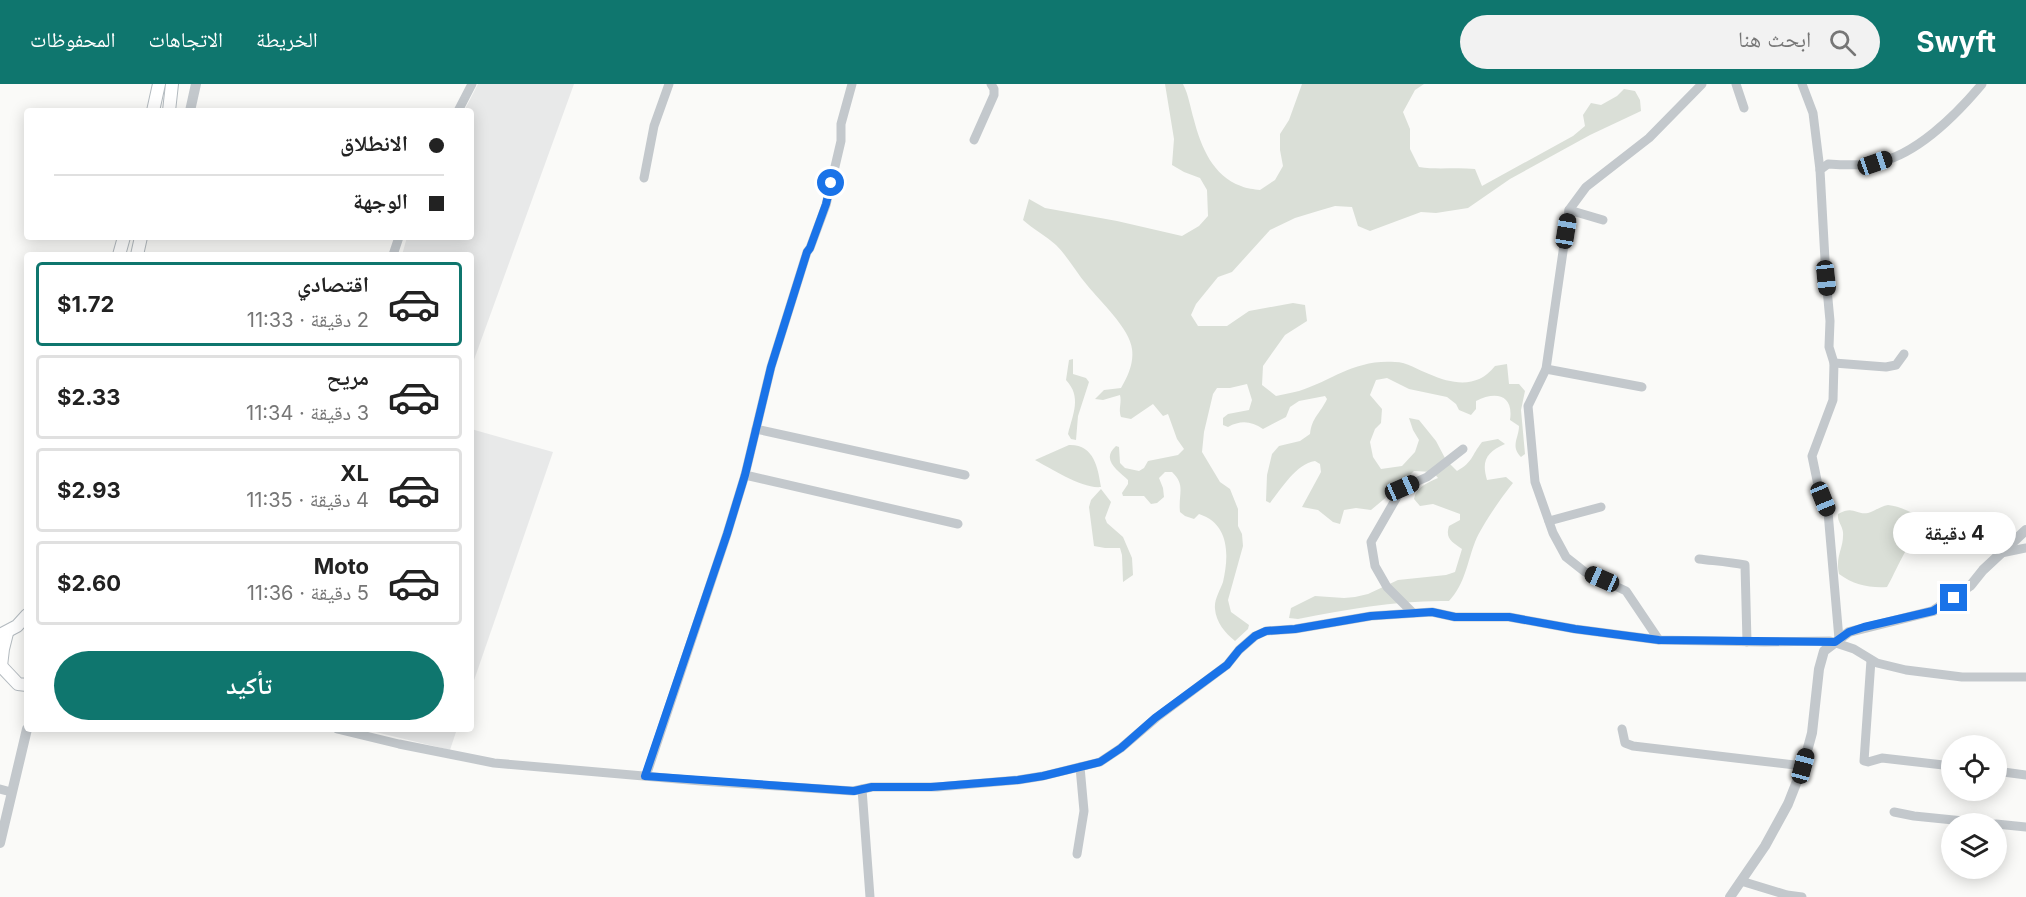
<!DOCTYPE html>
<html lang="ar">
<meta charset="utf-8">
<style>
body{margin:0;font-family:Inter,"Noto Naskh Arabic",sans-serif;background:#f2f2f2;color:#222;direction:rtl;height:100vh;display:flex;flex-direction:column;font-size:22px;white-space:nowrap}
*{box-sizing:border-box;margin:0}
p{font-size:20px;color:#767676}
.icon{flex:none;width:33px;height:33px;fill:none;stroke:currentColor;stroke-width:2;stroke-linecap:round;stroke-linejoin:round}
.map{position:relative;flex:1;overflow:hidden;direction:ltr}
.panel{position:absolute;left:24px;top:168px;width:450px;height:480px;display:flex;flex-direction:column;background:#fff;border-radius:6px;box-shadow:0 3px 15px #0003;direction:rtl}
.panel>*{flex:none}
.hud{position:absolute;left:24px;top:24px;width:450px;height:132px;border-radius:6px;box-shadow:0 3px 15px #0003;direction:rtl;display:grid;align-content:center;height:132px;padding:0 30px;background:#fff}
.buttons{position:absolute;left:1941px;top:651px;display:grid;gap:12px}
.buttons a{display:grid;place-items:center;width:66px;height:66px;border-radius:50%;background:#fff;box-shadow:0 3px 15px #0003;font-size:30px}
.end{position:absolute;width:27px;height:27px;margin:-14px;border:8px solid #1a73e8;background:#fff;box-shadow:0 0 0 3px #fff}
.from{border-radius:50%}
.bubble{position:absolute;height:42px;border-radius:21px;background:#fff;box-shadow:0 3px 15px #0003;font-size:20px;font-weight:700;line-height:42px;text-align:center;direction:rtl}
.car{position:absolute;width:18px;height:36px;margin:-18px -9px;border-radius:8px;box-shadow:0 0 4px 2px #0007;background:linear-gradient(#222 24%,#8ab4d8 0 40%,#222 0 76%,#8ab4d8 0 86%,#222 0)}
.hud b{display:flex;align-items:center;gap:21px;height:57px;font-size:22px}
.hud b+b{border-top:2px solid #e0e0e0}
.hud i{width:15px;height:15px;background:#222}
ul{padding:10px 0 0;list-style:none}
li{display:flex;align-items:center;gap:18px;height:84px;margin:0 12px 9px;padding:0 18px;border:3px solid #e0e0e0;border-radius:6px}
li div{flex:1}
li b{display:block;font-size:22px}
li em{font-style:normal;font-weight:700}
li.on{border-color:#0f766e}
li>.icon{width:54px;height:54px;stroke-width:1.5}
.primary-button{display:flex;gap:12px;margin-top:auto;padding:12px 30px}
.primary-button a{flex:1;height:69px;border-radius:36px;background:#0f766e;color:#fff;font-size:24px;font-weight:700;line-height:69px;text-align:center}
header{display:flex;align-items:center;gap:36px;box-sizing:border-box;height:84px;padding:0 30px;background:#0f766e;color:#fff}
header strong{font-size:28px}
nav{display:flex;gap:33px;margin-inline-start:auto;font-size:21px}
.search{width:420px;height:54px;background:#f2f2f2;display:flex;align-items:center;gap:15px;box-sizing:border-box;padding:0 21px;border-radius:33px;color:#767676;font-size:22px}
.map>svg:first-child{display:block}
</style>
<header>
<strong>Swyft</strong>
<div class="search"><svg class="icon" aria-label="search" viewBox="0 0 24 24"><circle cx="10" cy="10" r="6"/><path d="M15 15l6 6"/></svg>ابحث هنا</div>
<nav><a>الخريطة</a><a>الاتجاهات</a><a>المحفوظات</a></nav>
</header>
<div class="map">
<svg width="2026" height="813" viewBox="0 0 2026 813">
<rect width="100%" height="100%" fill="#fafaf8"/>
<g fill="#e8e9e9">
<path d="M478 0H574L471 284V171H402L407 153H471V27H464Z"/>
<path d="M471 345 553 368 471 605Z"/>
<path d="M363 645H457L450 666Z"/>
</g>
<g fill="#dadfd7">
<path d="M1165 0H1183C1189 12 1190 23 1194 36 1201 63 1213 92 1241 102 1247 105 1254 105 1260 106L1275 96 1283 82 1280 66V50L1289 36 1302 0H1424L1415 6 1403 28 1410 45V65L1419 83C1438 86 1456 83 1475 85L1482 102 1573 52 1585 42 1583 31 1591 19 1601 21 1617 12 1624 5 1635 7 1640 16 1641 27 1590 51 1510 95 1468 124 1436 129 1421 128 1370 147 1358 142 1352 123 1335 122 1318 127 1295 134 1270 146 1232 188 1218 193 1196 220 1191 231 1198 242H1227L1249 227 1293 219 1305 221 1307 237 1285 251 1275 265 1263 282 1262 301 1276 312C1284 310 1292 309 1299 307 1333 296 1355 275 1395 278 1407 278 1418 286 1429 290 1454 301 1478 304 1495 282L1507 280 1509 300H1519L1525 307 1521 326 1525 370 1521 373C1510 362 1519 354 1519 342L1510 336C1514 310 1495 307 1476 317V325L1471 331 1459 326 1456 320 1447 313 1409 305 1387 294 1376 296 1370 311 1382 325 1381 339 1375 345 1370 358 1373 373 1381 385 1402 382 1415 368 1419 356 1413 346 1409 334 1419 336 1436 357 1446 376 1457 387C1473 378 1471 372 1482 358L1498 355 1505 360C1487 368 1481 376 1487 396L1506 393 1513 399C1501 414 1482 441 1475 458 1467 479 1465 500 1449 517 1399 516 1348 525 1298 535L1289 534 1291 524 1315 512 1344 514 1355 513 1368 510 1398 496 1446 491 1455 488 1462 465C1452 458 1445 455 1449 442L1460 436V430L1433 420 1420 422 1414 415C1416 403 1427 399 1438 394L1433 388 1414 387 1395 406 1371 426 1356 424 1344 426 1340 440 1333 438 1318 426 1302 423 1321 388 1320 380 1315 377C1296 380 1282 404 1270 419L1266 417 1267 391 1272 370 1279 362 1300 357 1310 350C1312 333 1320 330 1327 315L1325 312 1299 317 1290 323 1286 333 1263 345C1251 337 1241 336 1228 343L1223 341V334L1228 330 1249 326 1252 316 1247 300 1230 304H1217L1213 310 1204 348 1202 368 1220 398 1230 405 1238 425V442L1242 450 1243 462 1228 516 1231 528 1249 541 1248 545 1235 557C1225 549 1216 538 1215 525 1214 515 1220 507 1223 498 1229 472 1230 440 1199 430L1194 435 1185 432 1180 428C1178 410 1186 401 1172 388H1165L1159 394 1163 404 1164 413 1157 419 1151 420 1144 412H1123L1122 409 1128 400V396C1119 387 1100 376 1116 362L1119 363 1120 379 1125 384 1139 387 1144 384 1148 377 1178 371 1184 365 1177 355 1168 330 1163 332 1153 320 1131 335 1121 333C1118 325 1122 319 1120 311L1103 316 1095 315 1104 306 1121 304C1128 292 1134 279 1132 265 1130 245 1100 217 1087 201 1076 188 1068 173 1056 161 1046 152 1033 145 1023 136L1029 115 1045 124 1117 137 1182 152 1199 142 1208 132 1207 106 1200 94 1184 88 1172 81 1174 55Z"/>
<path d="M1073 275V290L1086 294 1089 298 1078 332 1076 356 1071 355 1068 350C1073 330 1082 313 1066 296L1069 276Z"/>
<path d="M1069 361C1094 360 1098 384 1101 403 1082 405 1052 385 1035 376Z"/>
<path d="M1101 405 1111 418 1105 434 1107 439 1123 453 1132 474 1133 491 1123 498 1122 471 1120 464H1105L1094 462 1089 423 1091 416Z"/>
<path d="M1888 421C1907 423 1923 437 1941 439L1945 443C1937 446 1927 445 1921 449 1907 457 1896 488 1887 503 1869 504 1854 501 1839 490 1835 471 1844 465 1843 448 1842 441 1837 437 1838 430 1854 421 1855 431 1868 429 1875 427 1881 422 1888 421Z"/>
</g>
<g fill="none" stroke-linecap="round" stroke-linejoin="round">
<defs>
<g id="secondary">
<path d="M153 27 159 0"/>
<path d="M169 27 172 0"/>
<path d="M119 171 124 153"/>
<path d="M137 171 141 153"/>
<path d="M0 551 17 542 27 531"/>
<path d="M0 581 18 600 27 601"/>
<path d="M1 582 3 565 7 549"/>
</g>
</defs>
<use href="#secondary" stroke="#b3babf" stroke-width="14"/>
<g stroke="#c3c8cc" stroke-width="9">
<path d="M1736 0 1744 24"/>
<path d="M1802 0 1813 29 1820 86"/>
<path d="M458 27 472 0"/>
<path d="M974 56 994 11V5L991 0"/>
<path d="M644 94 654 42 669 0"/>
<path d="M1569 126 1603 136"/>
<path d="M393 171 399 153"/>
<path d="M1834 279 1886 283 1896 281 1904 270"/>
<path d="M1546 285 1642 303"/>
<path d="M756 345 965 391"/>
<path d="M745 391 958 440"/>
<path d="M1549 437 1601 423"/>
<path d="M1960 451 2001 469 2026 464"/>
<path d="M1699 475C1715 477 1729 478 1745 481L1747 558"/>
<path d="M1413 529 1387 503 1375 482 1371 458 1402 404 1427 393 1463 365"/>
<path d="M1839 555 1828 428 1819 406 1812 372 1833 316 1834 279 1829 263 1830 237 1826 194 1820 86 1828 80C1843 81 1860 82 1875 79 1915 72 1956 31 1982 0"/>
<path d="M1659 556 1626 507 1585 488 1566 473 1553 449 1535 398 1528 322 1546 285 1569 126 1586 103 1649 54 1702 0"/>
<path d="M1871 576 1864 677 1868 678 1882 674 1952 682"/>
<path d="M337 645 399 660 494 679 701 697 853 707 872 703H937L1018 696 1043 692 1100 678 1121 664 1156 634 1227 581 1239 566 1255 552 1266 547 1295 545 1371 532 1432 528 1455 533H1509L1575 545 1659 556 1764 558 1830 557 1854 565 1877 579 1906 586 1962 593H2026"/>
<path d="M1622 645 1625 659 1633 662 1803 682"/>
<path d="M1996 687 2026 691"/>
<path d="M646 692 727 450 745 391 771 283 807 168 810 164 826 121 841 57V40L852 0"/>
<path d="M0 705 11 708"/>
<path d="M862 705 870 813"/>
<path d="M1894 728 1914 732 1993 740"/>
<path d="M1996 740 2026 743"/>
<path d="M1077 770 1084 727 1080 683"/>
<path d="M1741 797 1787 811 1802 813"/>
</g>
<g stroke="#c3c8cc" stroke-width="10">
<path d="M190 27 196 0"/>
<path d="M0 759 27 645"/>
<path d="M1730 813 1765 762 1788 720 1803 682 1812 649 1819 585 1824 567 1849 548 1933 527 1971 501 1983 486 2026 446"/>
</g>
<use href="#secondary" stroke="#fff" stroke-width="12"/>
</g>
<g fill="none" stroke-linecap="round" stroke-linejoin="round">
<path stroke="#1a73e8" stroke-width="8" d="M831 99 826 120 810 164 807 168 771 283 745 391 727 450 645 692 854 707 872 703H931L1018 696 1043 692 1100 678 1121 664 1155 634 1227 581 1239 566 1255 552 1266 547 1295 545 1371 532 1432 528 1455 533H1509L1575 545 1659 556 1835 558 1849 548 1864 543 1933 527 1954 514"/>
</g>
</svg>
<div class="buttons">
<a><svg class="icon" aria-label="locate" viewBox="0 0 24 24"><circle cx="12" cy="12" r="6"/><path d="M12 2v4M12 18v4M2 12h4M18 12h4"/></svg></a>
<a><svg class="icon" aria-label="layers" viewBox="0 0 24 24"><path d="M12 4l9 5-9 5-9-5zM3 14l9 5 9-5"/></svg></a>
</div>
<i class="end from" style="left:831px;top:99px"></i>
<i class="end" style="left:1954px;top:514px"></i>
<div class="bubble" style="left:1893px;top:428px;width:123px">4 دقيقة</div>
<i class="car" style="left:1875px;top:79px;rotate:71deg"></i>
<i class="car" style="left:1566px;top:147px;rotate:9deg"></i>
<i class="car" style="left:1826px;top:194px;rotate:174deg"></i>
<i class="car" style="left:1402px;top:404px;rotate:66deg"></i>
<i class="car" style="left:1823px;top:415px;rotate:158deg"></i>
<i class="car" style="left:1602px;top:495px;rotate:294deg"></i>
<i class="car" style="left:1803px;top:682px;rotate:15deg"></i>
<div class="hud">
<b><i class="from"></i>الانطلاق</b>
<b><i></i>الوجهة</b>
</div>
<section class="panel">
<ul>
<li class="on"><svg class="icon" aria-label="car" viewBox="0 0 24 24"><path d="M5 17H2v-5l4-1 3-4h7l3 4 3 1v5h-3M9 17h6M6 11h13"/><circle cx="7" cy="17" r="2"/><circle cx="17" cy="17" r="2"/></svg><div><b>اقتصادي</b><p>2 دقيقة · 11:33</p></div><em>$1.72</em></li>
<li><svg class="icon" aria-label="car" viewBox="0 0 24 24"><path d="M5 17H2v-5l4-1 3-4h7l3 4 3 1v5h-3M9 17h6M6 11h13"/><circle cx="7" cy="17" r="2"/><circle cx="17" cy="17" r="2"/></svg><div><b>مريح</b><p>3 دقيقة · 11:34</p></div><em>$2.33</em></li>
<li><svg class="icon" aria-label="car" viewBox="0 0 24 24"><path d="M5 17H2v-5l4-1 3-4h7l3 4 3 1v5h-3M9 17h6M6 11h13"/><circle cx="7" cy="17" r="2"/><circle cx="17" cy="17" r="2"/></svg><div><b>XL</b><p>4 دقيقة · 11:35</p></div><em>$2.93</em></li>
<li><svg class="icon" aria-label="car" viewBox="0 0 24 24"><path d="M5 17H2v-5l4-1 3-4h7l3 4 3 1v5h-3M9 17h6M6 11h13"/><circle cx="7" cy="17" r="2"/><circle cx="17" cy="17" r="2"/></svg><div><b>Moto</b><p>5 دقيقة · 11:36</p></div><em>$2.60</em></li>
</ul>
<div class="primary-button"><a>تأكيد</a></div>
</section>
</div>
